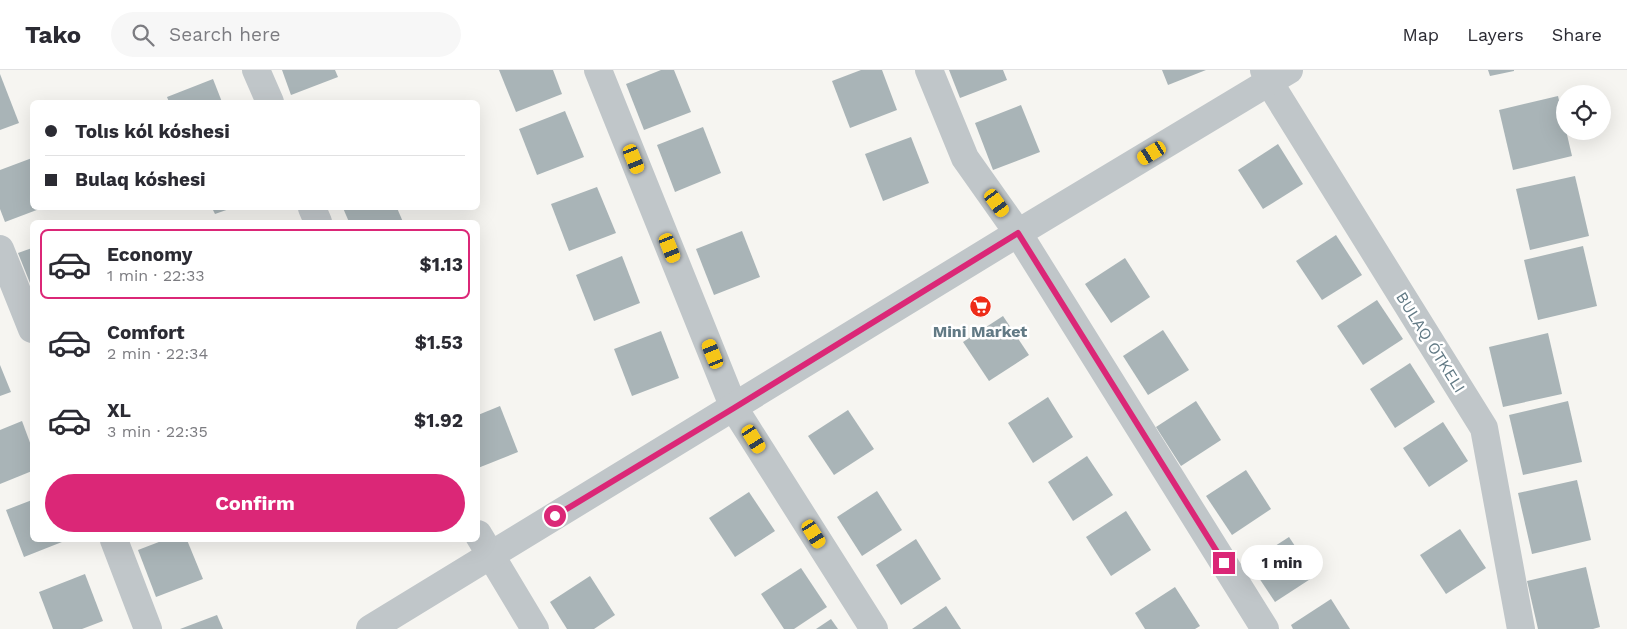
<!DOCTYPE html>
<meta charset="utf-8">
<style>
body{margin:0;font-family:"Work Sans",sans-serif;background:#f7f7f7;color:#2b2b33;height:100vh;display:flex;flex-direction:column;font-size:19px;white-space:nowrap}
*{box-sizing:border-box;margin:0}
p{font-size:16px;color:#7c7c81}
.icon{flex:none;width:28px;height:28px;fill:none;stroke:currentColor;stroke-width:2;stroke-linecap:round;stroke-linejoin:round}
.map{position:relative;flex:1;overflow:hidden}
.drawer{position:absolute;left:30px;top:150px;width:450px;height:322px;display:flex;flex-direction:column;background:#fff;border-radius:8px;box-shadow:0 5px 20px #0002}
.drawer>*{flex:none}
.top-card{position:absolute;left:30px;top:30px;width:450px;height:110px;border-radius:8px;box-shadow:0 5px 20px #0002;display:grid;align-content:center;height:110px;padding:0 15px;background:#fff}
.tools{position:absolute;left:1556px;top:15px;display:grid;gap:10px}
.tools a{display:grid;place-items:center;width:55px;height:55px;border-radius:50%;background:#fff;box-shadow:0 5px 20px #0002;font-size:25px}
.end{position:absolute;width:22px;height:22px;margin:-11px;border:6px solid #db2777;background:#fff;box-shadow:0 0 0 2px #fff}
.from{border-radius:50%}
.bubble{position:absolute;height:35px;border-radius:18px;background:#fff;box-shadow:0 5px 20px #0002;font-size:16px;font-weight:700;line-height:35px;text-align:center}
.car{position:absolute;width:15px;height:30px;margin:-15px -8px;border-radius:6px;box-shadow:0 0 4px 1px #0007;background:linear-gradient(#f5c518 24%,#345 0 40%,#f5c518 0 76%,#345 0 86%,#f5c518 0)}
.top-card b{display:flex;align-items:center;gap:18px;height:48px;font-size:19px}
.top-card b+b{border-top:1px solid #e1e1e2}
.top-card i{width:12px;height:12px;background:#2b2b33}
ul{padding:9px 0 0;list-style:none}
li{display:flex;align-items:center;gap:15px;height:70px;margin:0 10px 8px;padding:0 5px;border:2px solid transparent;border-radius:8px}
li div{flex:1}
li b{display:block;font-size:19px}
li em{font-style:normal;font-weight:700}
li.selected{border-color:#db2777}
li>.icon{width:45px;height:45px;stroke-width:1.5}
.action{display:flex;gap:10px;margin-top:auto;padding:10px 15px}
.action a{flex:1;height:58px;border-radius:30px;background:#db2777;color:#fff;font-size:20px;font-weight:700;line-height:58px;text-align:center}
header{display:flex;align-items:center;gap:30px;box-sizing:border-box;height:70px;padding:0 25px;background:#fff;border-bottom:1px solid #e1e1e2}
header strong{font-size:24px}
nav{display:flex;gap:28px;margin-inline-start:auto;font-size:18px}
.search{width:350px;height:45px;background:#f7f7f7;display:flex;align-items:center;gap:12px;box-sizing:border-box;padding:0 18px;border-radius:28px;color:#7c7c81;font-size:19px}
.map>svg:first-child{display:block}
</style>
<header>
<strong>Tako</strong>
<div class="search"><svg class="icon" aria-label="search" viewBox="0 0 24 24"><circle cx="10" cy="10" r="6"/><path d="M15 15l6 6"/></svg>Search here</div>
<nav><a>Map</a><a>Layers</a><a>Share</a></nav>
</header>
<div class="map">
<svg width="1627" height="559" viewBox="0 0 1627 559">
<rect width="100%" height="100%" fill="#f6f5f1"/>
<g fill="#a9b4b7">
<path d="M282 0H335L338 7 291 25Z"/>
<path d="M499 0H553L562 24 516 42Z"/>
<path d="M661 0H674L691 42 644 60 626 14Z"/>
<path d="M861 0H882L897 40 850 58 832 11Z"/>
<path d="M949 0H1003L1007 10 960 28Z"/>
<path d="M1162 0H1206L1168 15Z"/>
<path d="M1488 0H1514V1L1490 6Z"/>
<path d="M0 4 19 53 0 60Z"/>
<path d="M213 9 222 32H169L167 27Z"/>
<path d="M1558 26 1572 86 1513 100 1499 40Z"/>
<path d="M1021 35 1040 82 993 100 975 53Z"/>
<path d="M565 41 584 87 537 105 519 59Z"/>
<path d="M703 57 721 103 675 122 657 75Z"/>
<path d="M911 67 929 113 883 131 865 84Z"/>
<path d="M1278 74 1303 114 1263 139 1238 100Z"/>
<path d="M32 88V138H42L5 152 0 139V100Z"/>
<path d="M1575 106 1589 166 1530 180 1516 119Z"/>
<path d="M597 117 616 163 569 181 551 134Z"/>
<path d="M212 138H232L215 144Z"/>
<path d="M343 138H397L403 152H349Z"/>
<path d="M742 161 760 207 714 225 696 179Z"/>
<path d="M1336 165 1362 205 1322 230 1296 191Z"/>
<path d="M1583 176 1597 236 1538 250 1524 190Z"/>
<path d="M32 178V218L18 183Z"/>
<path d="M622 186 640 233 594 251 576 205Z"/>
<path d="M1125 188 1150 227 1111 253 1085 214Z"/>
<path d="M1377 230 1403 269 1363 295 1337 256Z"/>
<path d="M1003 246 1029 285 989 311 963 272Z"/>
<path d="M1163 260 1189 300 1148 325 1123 286Z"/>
<path d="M661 261 679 308 632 326 614 279Z"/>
<path d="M1548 263 1562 324 1503 337 1489 277Z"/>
<path d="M1410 293 1435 332 1395 358 1370 319Z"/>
<path d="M0 295 11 322 0 326Z"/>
<path d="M1048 327 1073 367 1033 393 1008 353Z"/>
<path d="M1196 331 1221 370 1181 396 1156 357Z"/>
<path d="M1568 331 1582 392 1523 405 1509 345Z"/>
<path d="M500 336 518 382 478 398V345Z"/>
<path d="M848 340 874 379 834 405 808 366Z"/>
<path d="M22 351 32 378V401L0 414V360Z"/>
<path d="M1443 352 1468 391 1429 417 1403 378Z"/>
<path d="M1087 386 1113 425 1073 451 1048 412Z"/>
<path d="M1246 400 1271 439 1232 465 1206 426Z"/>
<path d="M1577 410 1591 470 1532 484 1518 423Z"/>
<path d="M877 421 902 460 862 486 837 447Z"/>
<path d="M749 422 775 461 735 487 709 448Z"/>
<path d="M32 430V470H67L24 487 6 440Z"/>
<path d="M1126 441 1151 480 1111 506 1086 467Z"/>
<path d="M1460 459 1486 498 1446 524 1420 485Z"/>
<path d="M1289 467 1315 506 1275 532 1249 493Z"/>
<path d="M916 469 941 509 901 535 876 495Z"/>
<path d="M164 470H187L203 509 156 527 138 480Z"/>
<path d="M1586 497 1600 557 1593 559H1538L1527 511Z"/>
<path d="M801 498 827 537 794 559H784L761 524Z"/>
<path d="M85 504 103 551 82 559H53L39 522Z"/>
<path d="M590 506 615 545 594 559H567L550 532Z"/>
<path d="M1175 517 1200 556 1195 559H1145L1135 543Z"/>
<path d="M1331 529 1350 559H1293L1291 555Z"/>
<path d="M946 536 961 559H912Z"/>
<path d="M217 545 223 559H180Z"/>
<path d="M831 549 838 559H816Z"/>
</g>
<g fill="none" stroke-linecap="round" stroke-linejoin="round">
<g stroke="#c0c6c9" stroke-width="28">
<path d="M256 0 270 32"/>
<path d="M598 0 734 338 874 559"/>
<path d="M929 0 965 88 1018 163 1265 559"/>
<path d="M1264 0 1269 12 1484 358 1521 559"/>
<path d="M312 138 318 152"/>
<path d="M0 179 32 259"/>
<path d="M478 464 535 559"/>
<path d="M114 470 148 559"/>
<path d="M370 559 1018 163 1289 0"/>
</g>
</g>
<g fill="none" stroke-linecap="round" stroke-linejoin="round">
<path stroke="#db2777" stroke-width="6" d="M555 446 734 338 1018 163 1224 493"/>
</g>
<defs>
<symbol id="supermarket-disc" viewBox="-11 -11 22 22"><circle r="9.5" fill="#ee2c19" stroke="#fff"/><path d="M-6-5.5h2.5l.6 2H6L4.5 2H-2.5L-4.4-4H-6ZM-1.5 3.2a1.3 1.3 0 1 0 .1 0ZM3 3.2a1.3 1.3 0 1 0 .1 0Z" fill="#fff"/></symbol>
</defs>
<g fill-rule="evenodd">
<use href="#supermarket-disc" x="968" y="224" width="25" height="25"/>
</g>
<g text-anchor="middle" stroke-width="5" stroke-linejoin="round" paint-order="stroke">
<g font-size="16" font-weight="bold" fill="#627a85" stroke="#fff">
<text x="980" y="267">Mini Market</text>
</g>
<g font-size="16" fill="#627a85" stroke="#fff">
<text transform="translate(1431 272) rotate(58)" y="6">BULAQ ÓTKELI</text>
</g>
</g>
</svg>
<div class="tools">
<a><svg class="icon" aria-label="locate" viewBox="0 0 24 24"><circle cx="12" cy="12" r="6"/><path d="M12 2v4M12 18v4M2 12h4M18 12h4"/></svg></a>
</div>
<i class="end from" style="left:555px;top:446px"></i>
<i class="end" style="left:1224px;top:493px"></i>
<div class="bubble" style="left:1241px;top:475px;width:82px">1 min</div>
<i class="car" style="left:1152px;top:83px;rotate:239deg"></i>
<i class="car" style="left:634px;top:89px;rotate:158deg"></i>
<i class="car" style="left:997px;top:133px;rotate:144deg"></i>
<i class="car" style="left:670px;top:178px;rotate:158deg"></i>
<i class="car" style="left:713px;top:284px;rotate:338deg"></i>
<i class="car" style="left:754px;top:369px;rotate:148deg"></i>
<i class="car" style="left:814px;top:464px;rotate:148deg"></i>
<div class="top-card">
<b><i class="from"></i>Tolıs kól kóshesi</b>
<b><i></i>Bulaq kóshesi</b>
</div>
<section class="drawer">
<ul>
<li class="selected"><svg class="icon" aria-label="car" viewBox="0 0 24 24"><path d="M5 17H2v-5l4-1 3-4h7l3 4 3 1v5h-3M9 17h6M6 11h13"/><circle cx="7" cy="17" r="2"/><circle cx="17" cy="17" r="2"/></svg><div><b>Economy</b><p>1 min · 22:33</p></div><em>$1.13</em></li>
<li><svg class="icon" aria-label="car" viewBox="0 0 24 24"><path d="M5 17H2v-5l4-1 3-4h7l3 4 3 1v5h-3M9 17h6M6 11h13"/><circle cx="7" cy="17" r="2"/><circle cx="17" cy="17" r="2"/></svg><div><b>Comfort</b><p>2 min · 22:34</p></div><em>$1.53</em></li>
<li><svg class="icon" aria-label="car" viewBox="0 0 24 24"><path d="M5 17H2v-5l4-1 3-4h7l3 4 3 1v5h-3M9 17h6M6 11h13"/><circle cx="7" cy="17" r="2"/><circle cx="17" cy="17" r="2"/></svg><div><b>XL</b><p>3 min · 22:35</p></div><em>$1.92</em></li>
</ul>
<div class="action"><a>Confirm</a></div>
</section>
</div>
